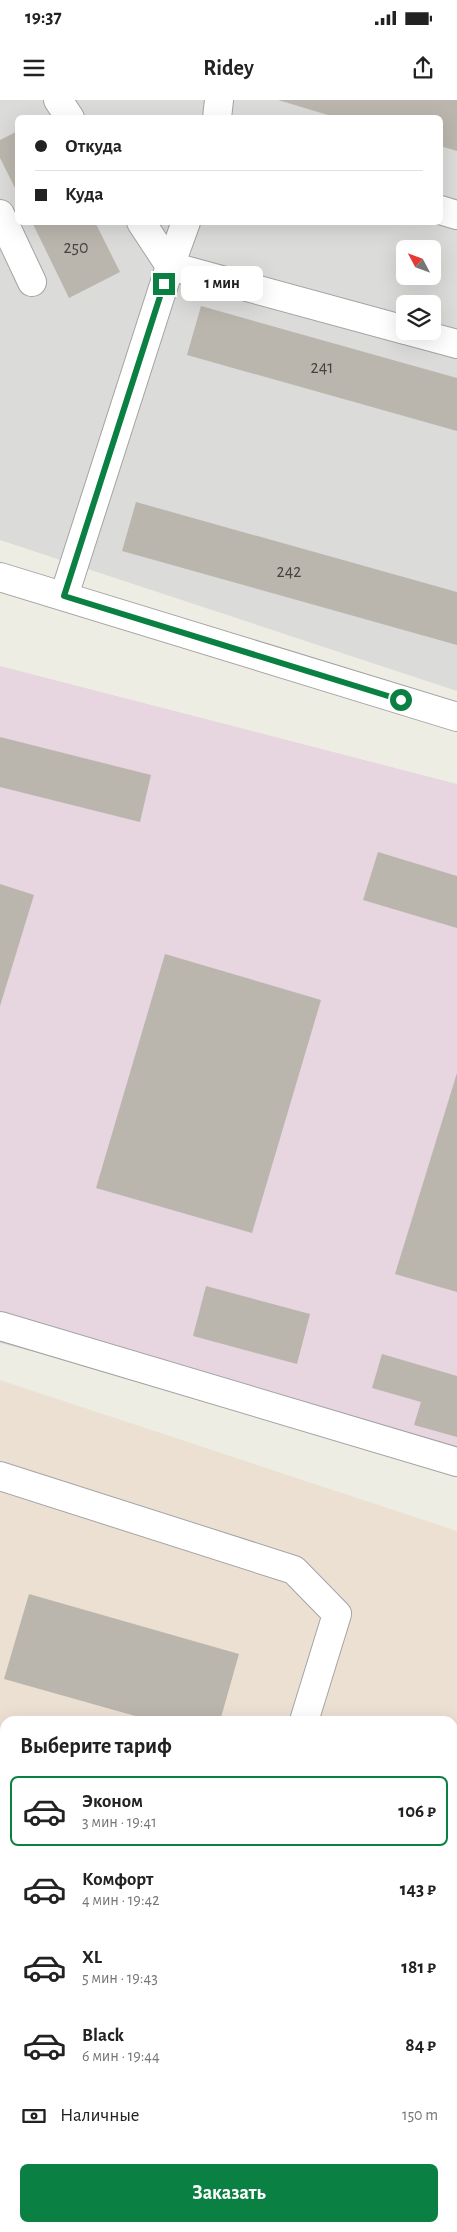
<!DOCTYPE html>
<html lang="ru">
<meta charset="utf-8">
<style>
body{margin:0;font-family:"Alegreya Sans",sans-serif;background:#f6f6f6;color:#222;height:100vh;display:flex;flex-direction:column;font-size:19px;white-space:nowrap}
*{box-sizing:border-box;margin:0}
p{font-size:16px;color:#767676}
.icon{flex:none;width:28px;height:28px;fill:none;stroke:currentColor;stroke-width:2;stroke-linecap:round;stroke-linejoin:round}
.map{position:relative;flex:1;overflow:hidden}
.sheet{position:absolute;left:0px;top:1616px;width:458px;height:516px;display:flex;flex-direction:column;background:#fff;border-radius:15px 15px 0 0;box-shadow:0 5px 20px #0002}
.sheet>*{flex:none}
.guide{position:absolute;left:15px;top:15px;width:428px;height:110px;border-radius:8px;box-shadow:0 5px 20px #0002;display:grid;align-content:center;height:110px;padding:0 20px;background:#fff}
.needle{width:32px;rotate:311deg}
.tools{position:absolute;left:396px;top:140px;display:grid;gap:10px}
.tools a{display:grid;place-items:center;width:45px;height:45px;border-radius:8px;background:#fff;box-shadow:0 5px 20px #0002;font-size:25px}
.end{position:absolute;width:22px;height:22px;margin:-11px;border:6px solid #0b8043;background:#fff;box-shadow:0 0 0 2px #fff}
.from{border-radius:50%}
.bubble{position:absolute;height:35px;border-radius:8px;background:#fff;box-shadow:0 5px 20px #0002;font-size:16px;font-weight:700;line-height:35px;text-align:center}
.guide b{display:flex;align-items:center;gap:18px;height:48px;font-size:19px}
.guide b+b{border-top:1px solid #e0e0e0}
.guide i{width:12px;height:12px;background:#222}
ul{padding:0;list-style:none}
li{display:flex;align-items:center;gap:15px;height:70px;margin:0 10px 8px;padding:0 10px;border:2px solid transparent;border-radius:8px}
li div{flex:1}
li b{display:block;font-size:19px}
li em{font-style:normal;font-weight:700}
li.on{border-color:#0b8043}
li>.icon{width:45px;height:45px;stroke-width:1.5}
h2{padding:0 20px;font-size:22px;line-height:60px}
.pay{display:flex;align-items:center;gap:12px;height:55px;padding:0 20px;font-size:19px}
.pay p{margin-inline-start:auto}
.button{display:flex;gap:10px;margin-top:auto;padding:10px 20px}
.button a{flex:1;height:58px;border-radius:8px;background:#0b8043;color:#fff;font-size:20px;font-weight:700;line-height:58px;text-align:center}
.status{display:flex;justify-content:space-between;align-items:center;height:35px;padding:0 25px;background:#fff;direction:ltr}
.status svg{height:14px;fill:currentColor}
header{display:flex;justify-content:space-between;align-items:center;height:65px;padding:0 20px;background:#fff;font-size:22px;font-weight:700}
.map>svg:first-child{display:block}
</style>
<div class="status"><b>19:37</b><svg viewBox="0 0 49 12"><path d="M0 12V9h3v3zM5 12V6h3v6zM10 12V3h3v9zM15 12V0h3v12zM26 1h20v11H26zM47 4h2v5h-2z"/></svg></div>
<header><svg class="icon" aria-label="menu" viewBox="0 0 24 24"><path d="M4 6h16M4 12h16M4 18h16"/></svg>Ridey<svg class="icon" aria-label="share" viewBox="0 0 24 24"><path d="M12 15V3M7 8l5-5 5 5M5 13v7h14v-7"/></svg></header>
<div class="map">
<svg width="457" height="2132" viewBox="0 0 457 2132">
<rect width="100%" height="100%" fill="#eeede3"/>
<path fill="#dbdbda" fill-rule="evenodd" d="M0 0H457V591L0 440ZM18 18H440V122H18ZM405 149H432V176H405ZM405 204H432V231H405Z"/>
<path fill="#e7d5e0" d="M0 566 457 684V1360L0 1243Z"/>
<path fill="#ece0d3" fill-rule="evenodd" d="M0 1280 457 1431V2132H0ZM5 1621H452V2128H5Z"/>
<g fill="#bbb6ad">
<path d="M278 0H457V51L440 46V18H338Z"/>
<path d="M18 31V94L0 58V40Z"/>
<path d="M32 122H95L120 172 69 198Z"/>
<path d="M201 206 457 278V331L187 255Z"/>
<path d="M136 402 457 492V545L122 451Z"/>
<path d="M0 637 151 675 140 722 0 687Z"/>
<path d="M378 752 457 776V828L363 800Z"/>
<path d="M0 784 34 795 0 906Z"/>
<path d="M165 854 321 900 252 1133 96 1088Z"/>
<path d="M457 973V1192L395 1174Z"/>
<path d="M206 1186 310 1214 297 1264 193 1236Z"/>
<path d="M382 1254 457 1276V1337L414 1325 421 1302 372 1288Z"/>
<path d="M29 1494 239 1554 220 1621H153L4 1579Z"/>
<path d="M0 1648 5 1649V1708L0 1723Z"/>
<path d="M452 1734 457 1736V1861L452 1860Z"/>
</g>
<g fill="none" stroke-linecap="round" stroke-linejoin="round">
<defs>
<g id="minor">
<path d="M58 0 70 18"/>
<path d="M217 18 219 0"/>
<path d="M440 110 457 115"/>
<path d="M0 114 32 182"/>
<path d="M186 122 170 166 405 230"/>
<path d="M409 231 457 244"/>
<path d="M0 477 457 617"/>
<path d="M64 496 170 166 141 122"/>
<path d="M0 1226 457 1362"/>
<path d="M0 1376 294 1470 337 1514 304 1621"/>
<path d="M0 1786 5 1787"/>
<path d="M452 1919 457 1920"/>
</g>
</defs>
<use href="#minor" stroke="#a4a4a4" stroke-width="30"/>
<use href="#minor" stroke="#fff" stroke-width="28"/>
</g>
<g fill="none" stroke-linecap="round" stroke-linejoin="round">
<path stroke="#0b8043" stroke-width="6" d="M164 184 64 496 401 600"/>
</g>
<g text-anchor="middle" stroke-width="4" stroke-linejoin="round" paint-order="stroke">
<g font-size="18" fill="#444341">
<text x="76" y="153">250</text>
<text x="322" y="273">241</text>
<text x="289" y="477">242</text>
</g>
</g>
</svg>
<div class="tools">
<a><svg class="needle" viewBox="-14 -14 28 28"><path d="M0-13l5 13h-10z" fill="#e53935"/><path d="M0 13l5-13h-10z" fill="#767676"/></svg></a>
<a><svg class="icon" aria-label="layers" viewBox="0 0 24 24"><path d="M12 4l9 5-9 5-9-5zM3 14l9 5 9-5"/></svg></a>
</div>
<i class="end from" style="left:401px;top:600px"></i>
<i class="end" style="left:164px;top:184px"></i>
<div class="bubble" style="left:181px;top:166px;width:82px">1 мин</div>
<div class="guide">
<b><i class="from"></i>Откуда</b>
<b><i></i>Куда</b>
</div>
<section class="sheet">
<h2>Выберите тариф</h2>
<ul>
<li class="on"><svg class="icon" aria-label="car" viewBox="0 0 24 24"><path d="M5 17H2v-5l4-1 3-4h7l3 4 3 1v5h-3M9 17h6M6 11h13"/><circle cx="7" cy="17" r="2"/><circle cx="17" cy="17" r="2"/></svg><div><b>Эконом</b><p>3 мин · 19:41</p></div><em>106 ₽</em></li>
<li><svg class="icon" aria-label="car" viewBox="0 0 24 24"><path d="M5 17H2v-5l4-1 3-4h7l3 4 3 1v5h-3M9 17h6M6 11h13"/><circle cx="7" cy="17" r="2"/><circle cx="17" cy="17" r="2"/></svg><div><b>Комфорт</b><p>4 мин · 19:42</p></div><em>143 ₽</em></li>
<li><svg class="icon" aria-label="car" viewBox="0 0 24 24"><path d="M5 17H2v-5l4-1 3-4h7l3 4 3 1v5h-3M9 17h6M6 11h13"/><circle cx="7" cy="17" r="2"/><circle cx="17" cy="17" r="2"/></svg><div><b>XL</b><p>5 мин · 19:43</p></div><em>181 ₽</em></li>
<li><svg class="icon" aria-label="car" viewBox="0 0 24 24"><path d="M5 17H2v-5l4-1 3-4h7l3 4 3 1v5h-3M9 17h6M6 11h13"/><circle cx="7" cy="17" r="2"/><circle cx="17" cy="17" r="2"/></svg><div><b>Black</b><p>6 мин · 19:44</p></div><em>84 ₽</em></li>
</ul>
<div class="pay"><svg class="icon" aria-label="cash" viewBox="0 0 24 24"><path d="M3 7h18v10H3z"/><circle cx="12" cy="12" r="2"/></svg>Наличные<p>150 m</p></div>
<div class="button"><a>Заказать</a></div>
</section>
</div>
